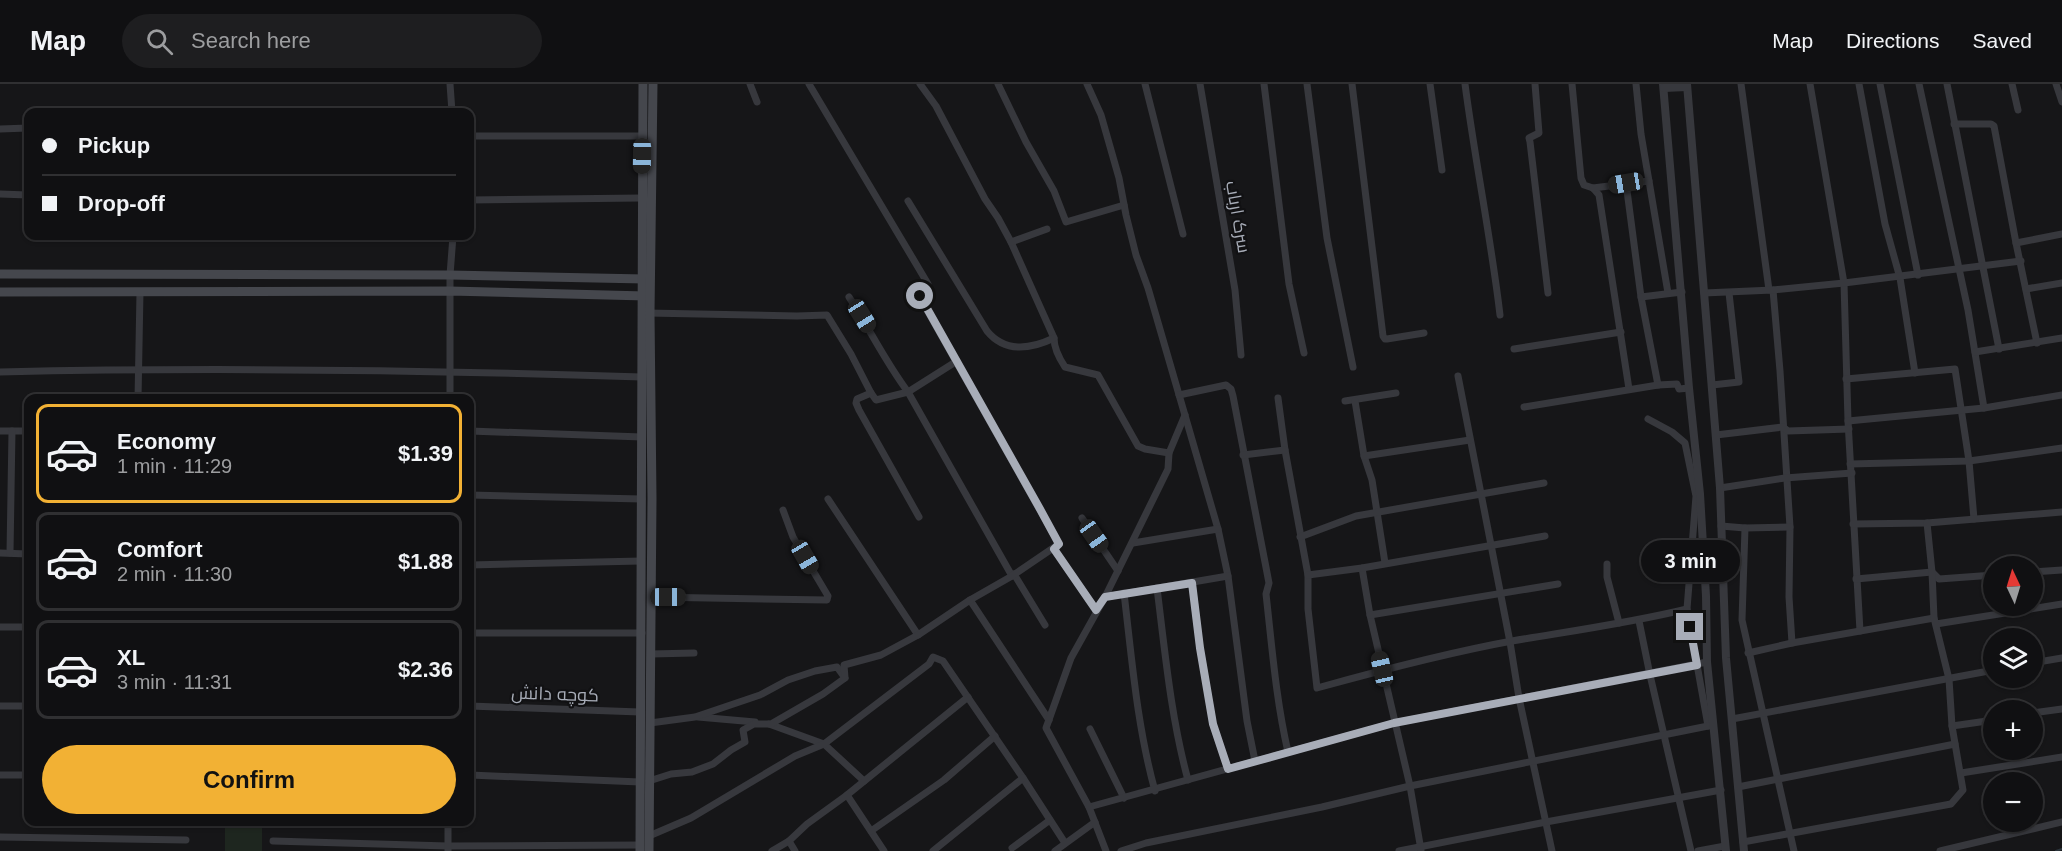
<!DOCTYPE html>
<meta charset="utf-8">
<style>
body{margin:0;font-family:Arial,Cairo,sans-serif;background:#1e1e20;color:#f1f3f6;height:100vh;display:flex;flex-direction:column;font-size:22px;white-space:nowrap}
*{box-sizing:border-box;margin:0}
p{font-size:20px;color:#9c9d9f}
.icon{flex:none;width:33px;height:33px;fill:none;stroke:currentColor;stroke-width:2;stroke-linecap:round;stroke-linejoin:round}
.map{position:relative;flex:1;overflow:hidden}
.details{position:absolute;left:24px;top:310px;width:450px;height:432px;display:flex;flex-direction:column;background:#101012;border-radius:12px;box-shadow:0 2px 4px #0004,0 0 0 2px #303032}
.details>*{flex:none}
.banner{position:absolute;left:24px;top:24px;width:450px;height:132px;border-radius:12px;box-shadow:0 2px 4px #0004,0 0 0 2px #303032;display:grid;align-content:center;height:132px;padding:0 18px;background:#101012}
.needle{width:39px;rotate:356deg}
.buttons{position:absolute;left:1983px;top:472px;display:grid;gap:12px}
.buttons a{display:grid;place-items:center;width:60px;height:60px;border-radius:50%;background:#101012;box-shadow:0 2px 4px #0004,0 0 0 2px #303032;font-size:30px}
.end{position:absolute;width:27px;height:27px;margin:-14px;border:8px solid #a8adb8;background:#111;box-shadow:0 0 0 3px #111}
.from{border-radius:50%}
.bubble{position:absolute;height:42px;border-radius:21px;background:#101012;box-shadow:0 2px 4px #0004,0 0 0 2px #303032;font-size:20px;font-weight:700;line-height:42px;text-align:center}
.car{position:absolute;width:18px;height:36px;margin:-18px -9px;border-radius:8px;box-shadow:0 0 4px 2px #0007;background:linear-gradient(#222 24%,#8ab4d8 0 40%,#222 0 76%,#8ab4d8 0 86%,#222 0)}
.banner b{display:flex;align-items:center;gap:21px;height:57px;font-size:22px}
.banner b+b{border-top:2px solid #303032}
.banner i{width:15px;height:15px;background:#f1f3f6}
ul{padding:10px 0 0;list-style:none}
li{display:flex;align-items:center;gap:18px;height:99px;margin:0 12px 9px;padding:0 6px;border:3px solid #303032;border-radius:12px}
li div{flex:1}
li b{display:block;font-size:22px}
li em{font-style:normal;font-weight:700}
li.active{border-color:#f2b134}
li>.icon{width:54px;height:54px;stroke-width:1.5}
.cta{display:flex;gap:12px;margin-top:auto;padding:12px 18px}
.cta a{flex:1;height:69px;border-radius:36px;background:#f2b134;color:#111;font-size:24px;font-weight:700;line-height:69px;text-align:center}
header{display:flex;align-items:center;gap:36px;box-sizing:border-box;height:84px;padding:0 30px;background:#101012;border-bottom:2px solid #303032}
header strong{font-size:28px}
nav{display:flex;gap:33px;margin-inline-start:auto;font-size:21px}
.search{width:420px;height:54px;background:#1e1e20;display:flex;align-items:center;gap:15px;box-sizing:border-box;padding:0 21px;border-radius:33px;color:#9c9d9f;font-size:22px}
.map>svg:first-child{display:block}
</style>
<header>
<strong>Map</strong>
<div class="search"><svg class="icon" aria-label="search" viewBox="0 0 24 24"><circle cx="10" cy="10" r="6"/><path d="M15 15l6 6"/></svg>Search here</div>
<nav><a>Map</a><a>Directions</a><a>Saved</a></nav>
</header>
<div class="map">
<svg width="2062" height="767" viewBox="0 0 2062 767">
<rect width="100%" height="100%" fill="#161618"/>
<path fill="#1e261f" d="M214 738H262V767H225V743H214Z"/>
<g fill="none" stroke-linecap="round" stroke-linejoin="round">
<path stroke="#2c353c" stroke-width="2" d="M2056 767 2062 765"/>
<g stroke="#37383d" stroke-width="7">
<path d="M450 0 452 28"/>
<path d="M750 0 757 18"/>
<path d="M809 0 928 200 919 212 910 218"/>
<path d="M920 0 936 22 985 115 998 134 1011 158 1054 254C1054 264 1059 274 1065 283L1098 291 1138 362 1145 365 1169 369"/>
<path d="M998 0 1026 58 1054 107 1066 138 1124 121"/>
<path d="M1087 0 1101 31 1119 94 1126 131 1136 171 1148 204 1218 445 1228 492 1247 637 1255 677"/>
<path d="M1145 0 1183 150"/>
<path d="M1200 0 1235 206 1241 271"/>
<path d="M1264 0 1289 200 1304 269"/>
<path d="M1307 0 1327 154 1353 283"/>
<path d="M1352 0 1383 252 1385 255H1387L1424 249"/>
<path d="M1430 0 1442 86"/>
<path d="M1465 0C1475 77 1491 154 1500 231"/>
<path d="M1535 0 1539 49 1529 54 1530 58 1548 209"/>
<path d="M1572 0 1581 94 1584 101 1593 104 1599 111 1629 305"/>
<path d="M1636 0 1641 50 1668 209"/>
<path d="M1741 0 1769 206"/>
<path d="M1810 0 1844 199 1848 337 1860 547"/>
<path d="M1859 0 1885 140 1900 194 1915 289"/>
<path d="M1880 0 1918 191"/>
<path d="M1919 0 1968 226 1984 324"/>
<path d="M1947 0 1999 265"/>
<path d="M2012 0 2018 26"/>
<path d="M2056 0 2062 18"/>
<path d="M1954 40H1991L1994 42 2016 159 2037 259"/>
<path d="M0 45 28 44"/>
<path d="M470 52H642"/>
<path d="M1626 99 1641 213 1658 301"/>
<path d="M1593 104 1649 97"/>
<path d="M0 110 28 111"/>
<path d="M470 116 641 114"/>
<path d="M908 117 987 247C1005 269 1031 265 1054 254"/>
<path d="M1011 158 1047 145"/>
<path d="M2016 159 2062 150"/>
<path d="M2026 205 2062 199"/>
<path d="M1773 206 1780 287 1790 443 1789 513 1792 559"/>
<path d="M1704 209 1773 206 1844 199 2021 177"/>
<path d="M849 213C869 244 886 279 908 308L1012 492"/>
<path d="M1641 213 1682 208"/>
<path d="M647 229 797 232 827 231 851 270 871 309 876 316 908 308 957 277"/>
<path d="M1514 265 1621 248"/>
<path d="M1975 268 2062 254"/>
<path d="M0 288C214 283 428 286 642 293"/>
<path d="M1458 292 1510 558 1519 614 1552 767"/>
<path d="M1846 295 1955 285 1969 377 1974 435"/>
<path d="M1712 301 1739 298 1729 209"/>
<path d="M871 309 857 315 856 319 859 326 919 433"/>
<path d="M1179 311 1226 301 1231 305 1233 312 1269 499 1266 510C1272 563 1276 616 1288 668"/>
<path d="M1278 314 1285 366 1308 491V525L1317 604C1382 586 1446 569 1512 557 1571 547 1630 539 1687 525"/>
<path d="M138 315 140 208"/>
<path d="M450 315V191L453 152"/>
<path d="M1345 317 1396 309"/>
<path d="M1355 317 1364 372 1372 396 1385 479"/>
<path d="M1524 323 1658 301 1677 300 1679 305 1689 304"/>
<path d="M1648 335 1672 348 1685 359 1696 412 1687 525 1708 642"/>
<path d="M1848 337 1984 324 2062 311"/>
<path d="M0 347H28"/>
<path d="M470 347 642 353"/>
<path d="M1716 351 1783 343 1788 347 1849 345"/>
<path d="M1243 371 1285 366"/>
<path d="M1364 372 1470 356"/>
<path d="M1850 380 1969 377 2062 364"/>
<path d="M1720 404 1785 394 1852 389"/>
<path d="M470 411 642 415"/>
<path d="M828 415 918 551"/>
<path d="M1082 434 1118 487"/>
<path d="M1853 440 1927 439 2062 428"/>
<path d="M1721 442 1745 444 1790 443"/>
<path d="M1745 444 1742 536 1794 767"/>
<path d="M1300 453 1356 432 1544 399"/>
<path d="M1133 459 1218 445"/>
<path d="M1054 465 1096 526"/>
<path d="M0 469 28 470"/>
<path d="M10 469 12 347"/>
<path d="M1607 480V493L1619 539"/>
<path d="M470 481 641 477"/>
<path d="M1362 484 1370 531 1410 702 1421 766"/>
<path d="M2032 488 2062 486"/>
<path d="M1014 490 1045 541"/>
<path d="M1308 491 1362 484 1545 452"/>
<path d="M1856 495 1932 488 1939 495 1994 491"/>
<path d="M1192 499 1200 564 1213 640 1228 685"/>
<path d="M1157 504C1165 568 1171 634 1188 696"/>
<path d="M1124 509C1132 576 1137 642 1155 707"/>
<path d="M651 513 827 516 828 512 793 453 783 426"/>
<path d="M1105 513 1228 492"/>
<path d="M970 516 1049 636"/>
<path d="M1370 531 1558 500"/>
<path d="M1639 537 1650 591 1691 767"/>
<path d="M1936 540 2062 520"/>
<path d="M0 543H28"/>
<path d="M470 549H642"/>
<path d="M1748 569 1792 559 1934 534"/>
<path d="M651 570 694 569"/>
<path d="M2032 579 2062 574"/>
<path d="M0 622H28"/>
<path d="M470 622 640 628"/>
<path d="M2032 629 2062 625"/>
<path d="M698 633 755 638"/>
<path d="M1732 635 1994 586"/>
<path d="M650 639 695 633 760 611 788 596 815 587 837 583 845 594"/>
<path d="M769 640 824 660 864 697"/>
<path d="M1952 642 1994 636"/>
<path d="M1090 645 1124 714"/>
<path d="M1961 689 2062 673"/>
<path d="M0 691H28"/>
<path d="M470 691 640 698"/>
<path d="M649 697 671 690 692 688 713 680 731 666 745 658 743 646 754 640H771L823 610 845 594 844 581 881 571 918 551 970 516 1012 492 1059 460 919 212"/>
<path d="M1738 703 1955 660"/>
<path d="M847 711 884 767"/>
<path d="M1089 723 1394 639 1707 578"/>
<path d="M871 747 944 696 995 652"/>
<path d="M649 752 691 734 795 672 824 660 929 580 933 573 943 577 1023 694 1065 759"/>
<path d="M0 753 186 756"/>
<path d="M273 757 448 762 640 761"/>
<path d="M789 757 795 767"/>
<path d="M1743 758 1951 720 1963 706 1952 642 1949 595 1934 534 1932 488 1927 439"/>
<path d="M1012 764 1050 736"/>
<path d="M448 767V738"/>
<path d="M772 767 789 757 807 740 847 711 968 613"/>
<path d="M933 767 1023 694"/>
<path d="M1055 767 1095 738"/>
<path d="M1106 767 1089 723 1046 644 1071 574 1105 513 1168 385 1169 369 1185 331"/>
<path d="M1121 767 1146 759 1322 723 1410 702 1713 641"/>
<path d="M1399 767 1546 738 1721 706"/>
<path d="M1698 767 1725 762"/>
<path d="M1940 767 2062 738"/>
</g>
<g stroke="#37383d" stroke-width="8">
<path d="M1663 0 1689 304 1700 410 1706 512 1707 578 1726 767"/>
<path d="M1687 0 1720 404 1726 574 1744 767"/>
<path d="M1664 4 1687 3"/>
</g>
<g stroke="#45474d" stroke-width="9">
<path d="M0 190 450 191 645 195"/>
<path d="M0 208 450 207 646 212"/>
<path d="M640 767 643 0"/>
<path d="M649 767 652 415 650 229 653 0"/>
</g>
</g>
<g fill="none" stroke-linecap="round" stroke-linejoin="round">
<path stroke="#a8adb8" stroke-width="8" d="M920 212 1040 425 1059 460 1054 465 1096 526 1105 513 1192 499 1200 564 1213 640 1228 685 1394 639 1697 581 1690 543"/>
</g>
<g text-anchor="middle" stroke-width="4.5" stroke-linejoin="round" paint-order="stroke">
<g font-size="18" fill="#a8adb8" stroke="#111113">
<text transform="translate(1238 133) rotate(80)" y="6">سرک ارباب</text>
<text transform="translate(555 610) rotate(2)" y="6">کوچه دانش</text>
</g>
</g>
</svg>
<div class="buttons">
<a><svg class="needle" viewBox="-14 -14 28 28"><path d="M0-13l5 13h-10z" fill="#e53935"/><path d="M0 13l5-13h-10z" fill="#9c9d9f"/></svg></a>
<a><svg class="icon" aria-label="layers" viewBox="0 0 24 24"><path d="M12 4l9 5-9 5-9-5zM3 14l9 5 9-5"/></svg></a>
<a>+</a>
<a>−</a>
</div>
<i class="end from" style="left:920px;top:212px"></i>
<i class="end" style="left:1690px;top:543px"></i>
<div class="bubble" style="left:1641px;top:456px;width:99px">3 min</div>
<i class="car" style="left:642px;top:72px;rotate:181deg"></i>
<i class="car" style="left:1626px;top:99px;rotate:261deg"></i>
<i class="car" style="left:862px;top:232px;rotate:148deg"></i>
<i class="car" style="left:1094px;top:452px;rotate:145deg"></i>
<i class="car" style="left:805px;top:473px;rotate:150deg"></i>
<i class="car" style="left:668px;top:513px;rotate:90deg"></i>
<i class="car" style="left:1382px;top:585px;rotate:347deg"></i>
<div class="banner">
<b><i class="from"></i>Pickup</b>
<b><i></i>Drop-off</b>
</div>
<section class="details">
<ul>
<li class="active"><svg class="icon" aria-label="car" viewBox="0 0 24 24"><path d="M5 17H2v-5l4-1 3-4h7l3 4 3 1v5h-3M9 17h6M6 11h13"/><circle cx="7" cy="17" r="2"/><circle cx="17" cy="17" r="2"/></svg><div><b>Economy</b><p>1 min · 11:29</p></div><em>$1.39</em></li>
<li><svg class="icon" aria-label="car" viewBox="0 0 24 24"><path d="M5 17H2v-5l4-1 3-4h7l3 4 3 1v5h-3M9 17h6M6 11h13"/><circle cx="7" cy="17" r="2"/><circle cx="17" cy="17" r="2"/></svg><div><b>Comfort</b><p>2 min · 11:30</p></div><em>$1.88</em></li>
<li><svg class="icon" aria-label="car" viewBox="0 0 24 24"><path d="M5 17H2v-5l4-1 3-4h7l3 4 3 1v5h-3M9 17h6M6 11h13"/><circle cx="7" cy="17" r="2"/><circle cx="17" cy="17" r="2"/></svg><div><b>XL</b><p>3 min · 11:31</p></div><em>$2.36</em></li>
</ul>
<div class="cta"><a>Confirm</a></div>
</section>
</div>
